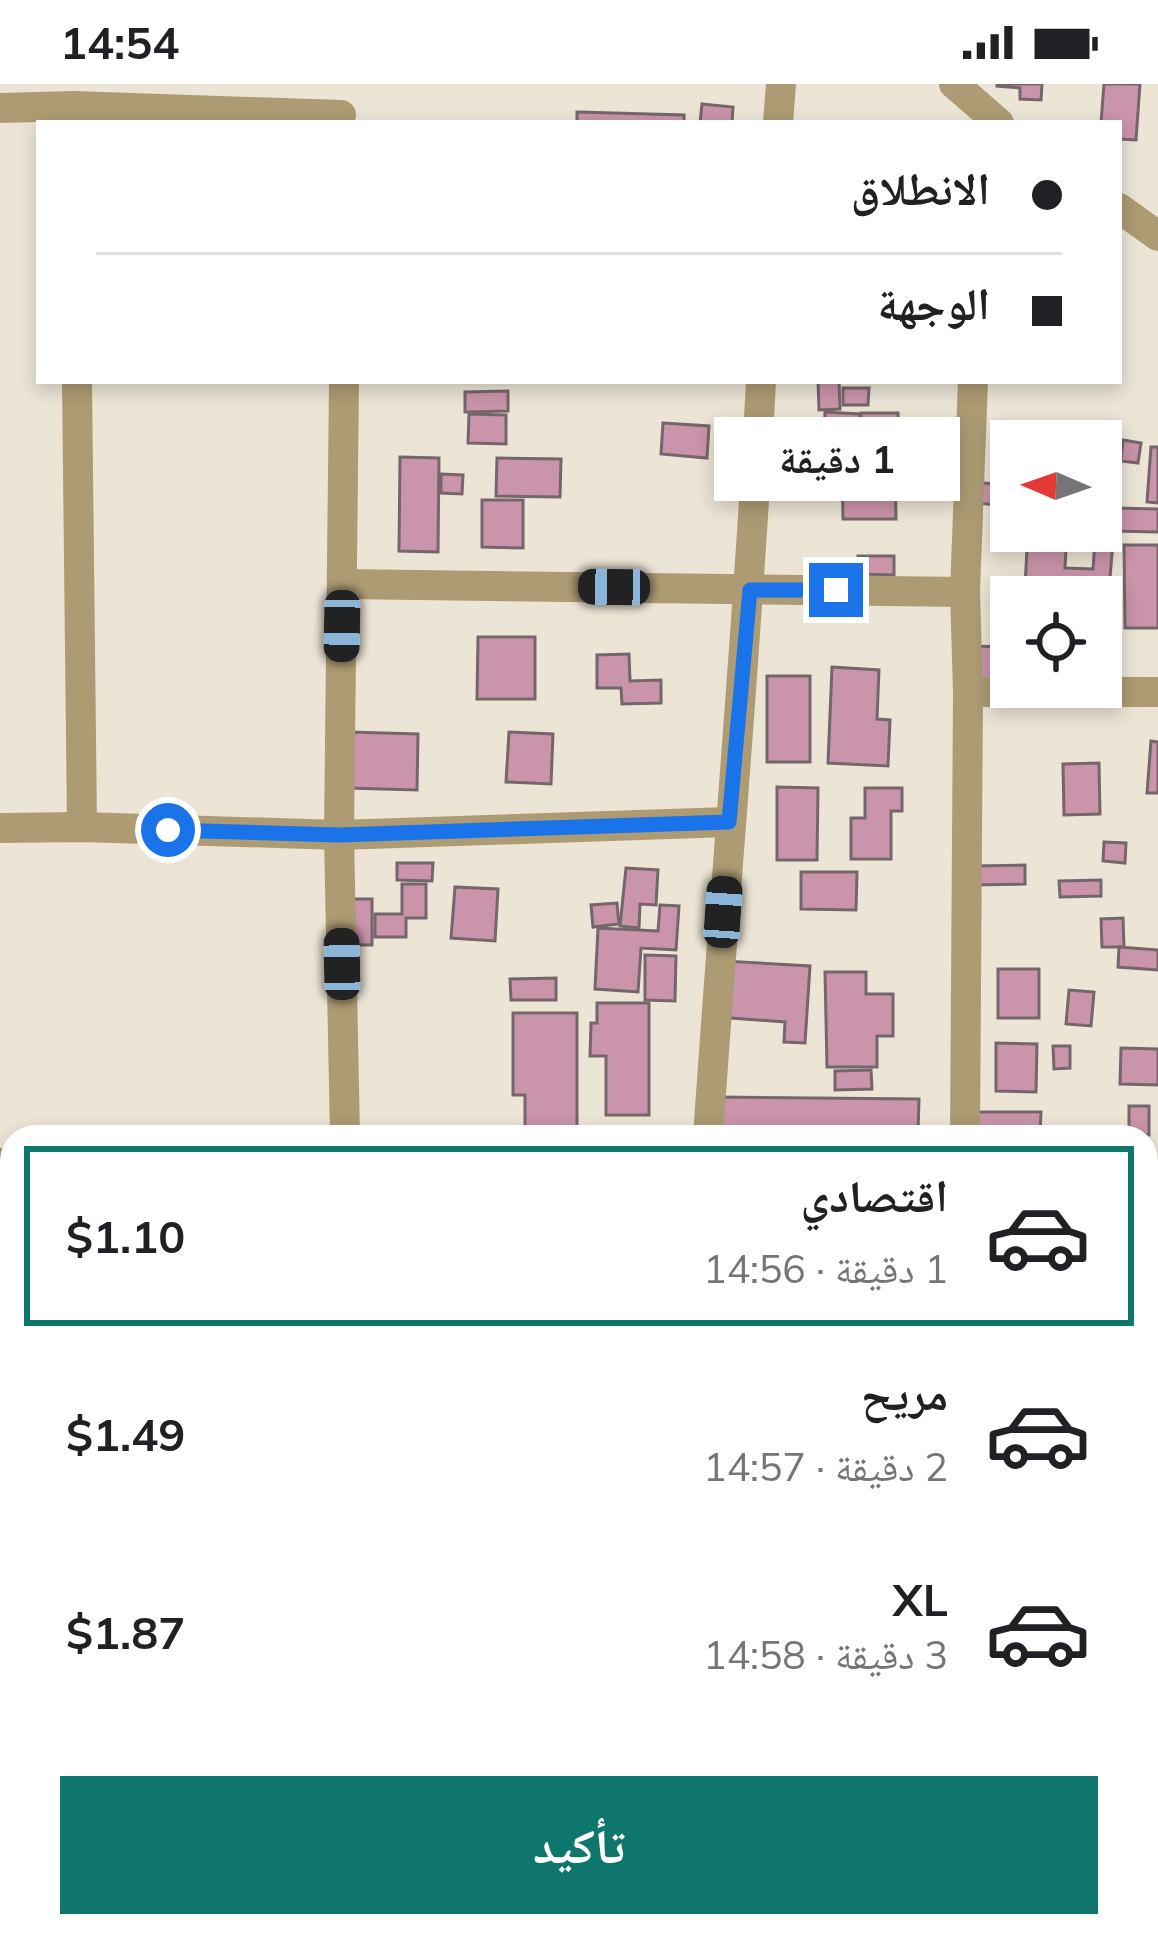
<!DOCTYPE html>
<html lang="ar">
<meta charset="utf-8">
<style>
body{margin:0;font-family:Mulish,"Noto Naskh Arabic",sans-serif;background:#f2f2f2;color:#202124;direction:rtl;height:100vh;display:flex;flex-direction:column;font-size:45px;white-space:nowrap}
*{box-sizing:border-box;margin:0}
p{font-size:39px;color:#757577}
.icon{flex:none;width:66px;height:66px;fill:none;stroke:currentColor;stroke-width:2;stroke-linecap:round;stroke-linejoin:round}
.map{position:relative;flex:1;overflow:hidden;direction:ltr}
.side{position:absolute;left:0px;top:1041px;width:1158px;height:813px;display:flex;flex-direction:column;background:#fff;border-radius:36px 36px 0 0;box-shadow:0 6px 18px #0003;direction:rtl}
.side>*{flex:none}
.banner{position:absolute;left:36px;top:36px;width:1086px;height:264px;border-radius:0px;box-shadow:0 6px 18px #0003;direction:rtl;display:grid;align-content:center;height:264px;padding:0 60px;background:#fff}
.needle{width:78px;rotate:272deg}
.controls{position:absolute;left:990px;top:336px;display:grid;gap:24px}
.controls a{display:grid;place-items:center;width:132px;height:132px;border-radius:0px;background:#fff;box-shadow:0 6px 18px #0003;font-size:60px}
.end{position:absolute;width:54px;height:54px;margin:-27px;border:15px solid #1a73e8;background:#fff;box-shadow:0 0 0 6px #fff}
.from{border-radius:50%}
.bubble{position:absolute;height:84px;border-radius:0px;background:#fff;box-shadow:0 6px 18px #0003;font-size:39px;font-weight:700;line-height:84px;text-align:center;direction:rtl}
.car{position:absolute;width:36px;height:72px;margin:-36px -18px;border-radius:15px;box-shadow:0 0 9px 3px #0007;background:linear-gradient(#222 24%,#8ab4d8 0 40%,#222 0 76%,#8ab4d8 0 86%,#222 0)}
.banner b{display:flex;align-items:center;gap:42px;height:114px;font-size:45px}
.banner b+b{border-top:3px solid #e0e0e0}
.banner i{width:30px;height:30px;background:#202124}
ul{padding:21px 0 0;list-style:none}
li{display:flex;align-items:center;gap:36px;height:180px;margin:0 24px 18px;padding:0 36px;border:6px solid transparent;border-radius:0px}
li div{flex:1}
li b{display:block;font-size:45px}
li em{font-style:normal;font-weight:700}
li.active{border-color:#0f766e}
li>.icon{width:108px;height:108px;stroke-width:1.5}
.button{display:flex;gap:24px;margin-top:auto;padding:24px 60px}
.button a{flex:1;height:138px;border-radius:0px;background:#0f766e;color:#fff;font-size:48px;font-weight:700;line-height:138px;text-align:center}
.status{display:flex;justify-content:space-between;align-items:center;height:84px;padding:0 60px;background:#fff;direction:ltr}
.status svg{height:33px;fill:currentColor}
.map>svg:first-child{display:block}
</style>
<div class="status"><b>14:54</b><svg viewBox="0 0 49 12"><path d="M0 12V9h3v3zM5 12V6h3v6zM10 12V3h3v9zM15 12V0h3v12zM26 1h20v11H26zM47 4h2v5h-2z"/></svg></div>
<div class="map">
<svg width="1158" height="1853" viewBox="0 0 1158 1853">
<rect width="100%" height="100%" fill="#ece5d6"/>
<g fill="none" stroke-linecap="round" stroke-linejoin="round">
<g stroke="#70a0a5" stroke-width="9">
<path d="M1146 1398 1158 1399"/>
<path d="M0 1414H12"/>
</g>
<g stroke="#90d5de" stroke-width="33">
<path d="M1146 1302H1158"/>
<path d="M0 1303H12"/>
</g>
</g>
<g fill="#ca94aa" stroke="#75666b" stroke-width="3">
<path d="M997 0H1042L1041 16 1020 15V4L997 2Z"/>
<path d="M1104 0H1140L1136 56 1119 55V39H1101Z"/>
<path d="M702 20 733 23 732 39H700Z"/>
<path d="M577 28 684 31V39H577Z"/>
<path d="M818 297H839L840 325 819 326Z"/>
<path d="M843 304H869L868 321H843Z"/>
<path d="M508 307V327L465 328V308Z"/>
<path d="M825 328 860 330 857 375 823 373Z"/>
<path d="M861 329H898V378H862Z"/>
<path d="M469 330 506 331V360L468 359Z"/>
<path d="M663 339 709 342 707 374 661 370Z"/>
<path d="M1123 356 1141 359 1138 379 1121 377Z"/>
<path d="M1151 363H1158V419L1147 418Z"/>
<path d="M400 373 439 374 438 468 399 467Z"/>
<path d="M497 374 561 375 560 413 496 412Z"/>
<path d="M895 381 896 435H843L842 382Z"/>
<path d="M441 390 463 391 462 410 441 409Z"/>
<path d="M972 398 1008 401 1006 422 969 418Z"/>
<path d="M482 416H523V464L482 463Z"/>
<path d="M1101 416 1113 417 1110 454 1071 451V447H1101Z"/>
<path d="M1115 424 1158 425V448L1114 447Z"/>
<path d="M1028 447H1067L1065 484 1093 485 1095 456 1113 457 1109 507 1025 502Z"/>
<path d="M1124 461H1158V544H1125Z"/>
<path d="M858 472H894V491L858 490Z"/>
<rect x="1101" y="518" width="12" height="38"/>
<path d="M478 553H535V615H477Z"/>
<path d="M968 562 1011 563V598L967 596Z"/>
<path d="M629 570 630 597 661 596V619L622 620 621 604H597V571Z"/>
<path d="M832 583 879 586 877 635 890 636 888 682 828 679Z"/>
<rect x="767" y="592" width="43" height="86"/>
<path d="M349 648 418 650 417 706 347 704Z"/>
<path d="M509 648 553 650 551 700 506 698Z"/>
<path d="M1151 657 1158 658V709H1147Z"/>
<path d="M1099 679 1100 730 1064 731 1063 680Z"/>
<path d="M777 703 818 704 817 776H777Z"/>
<path d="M865 704H902V727H891V775H851V734H865Z"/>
<path d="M1104 758 1126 759 1125 779 1103 777Z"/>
<path d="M397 779H433L432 797 397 796Z"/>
<path d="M1025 781V800L973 801 972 782Z"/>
<path d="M626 784 658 786 656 821 640 820 639 844 620 842Z"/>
<path d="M801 788H857L856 826 801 825Z"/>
<path d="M1101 796V812L1060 813 1059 797Z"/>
<path d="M402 800H426V834H406V853H375V830H402Z"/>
<path d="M455 803 498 805 495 857 451 854Z"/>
<path d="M349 815H372V861H350Z"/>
<path d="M617 819 619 840 593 843 591 821Z"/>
<path d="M660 821 679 822 676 866 641 864 638 908 595 905 598 844 658 847Z"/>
<path d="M1123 834 1124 863H1102L1101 835Z"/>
<path d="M1119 863 1158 866V886L1118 883Z"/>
<path d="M645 871 676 872 675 917 645 916Z"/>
<path d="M723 877 810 882 805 959 784 958 785 938 718 933Z"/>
<rect x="998" y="885" width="41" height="49"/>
<path d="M825 888H866V910H893V952H877V983H827Z"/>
<path d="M556 894V916H511L510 895Z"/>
<path d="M1069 906 1094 908 1091 942 1066 940Z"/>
<path d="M597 919H649V1031H606V972H590L591 939H597Z"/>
<path d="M513 929H577V1053H525V1011H513Z"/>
<path d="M996 959 1037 960 1036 1008 996 1007Z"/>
<path d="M1053 962H1070V984L1054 985Z"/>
<path d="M1121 964 1158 965V1001L1120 1000Z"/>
<path d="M871 986 872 1005 835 1006V987Z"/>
<path d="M714 1013 919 1015 918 1050 714 1049Z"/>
<rect x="1129" y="1022" width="20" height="29"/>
<path d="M966 1028H1041L1040 1050H966Z"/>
</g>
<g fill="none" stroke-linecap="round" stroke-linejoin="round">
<g stroke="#aaa599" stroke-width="6" stroke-dasharray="6 9" stroke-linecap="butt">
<path d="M1146 1375H1158"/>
<path d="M0 1381H12"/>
</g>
<g stroke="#ac9b73" stroke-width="30">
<path d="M954 0 999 39"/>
<path d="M0 24 73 22 341 31"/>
<path d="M778 39 781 0"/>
<path d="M1119 124 1158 152"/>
<path d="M77 297 82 743"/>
<path d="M344 297 339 751 345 1053"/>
<path d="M342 500 965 508"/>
<path d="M968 608H1158"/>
<path d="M0 744 82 743 339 751 729 738"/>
<path d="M708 1053C725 801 748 549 761 297"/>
<path d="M965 1053 968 608 965 508 973 297"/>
<path d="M0 1079H12"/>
</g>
<g stroke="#ac9b73" stroke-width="30">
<path d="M1146 1151H1158"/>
<path d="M0 1153H12"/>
</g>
</g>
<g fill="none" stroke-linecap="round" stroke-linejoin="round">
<path stroke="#1a73e8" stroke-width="15" d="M168 746 339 751 729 738 750 506H836"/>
</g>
</svg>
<div class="controls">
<a><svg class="needle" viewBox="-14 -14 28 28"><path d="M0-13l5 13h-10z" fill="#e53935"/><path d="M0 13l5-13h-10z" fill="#757577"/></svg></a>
<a><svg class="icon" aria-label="locate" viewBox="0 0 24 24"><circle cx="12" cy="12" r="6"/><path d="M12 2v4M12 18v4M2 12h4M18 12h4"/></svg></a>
</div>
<i class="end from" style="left:168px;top:746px"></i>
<i class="end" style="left:836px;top:506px"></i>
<div class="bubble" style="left:714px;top:333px;width:246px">1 دقيقة</div>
<i class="car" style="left:614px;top:503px;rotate:271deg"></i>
<i class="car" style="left:342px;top:542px;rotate:181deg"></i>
<i class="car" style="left:723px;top:828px;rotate:4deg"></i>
<i class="car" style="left:342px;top:880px;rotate:359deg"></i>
<div class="banner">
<b><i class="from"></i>الانطلاق</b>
<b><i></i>الوجهة</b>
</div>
<section class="side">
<ul>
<li class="active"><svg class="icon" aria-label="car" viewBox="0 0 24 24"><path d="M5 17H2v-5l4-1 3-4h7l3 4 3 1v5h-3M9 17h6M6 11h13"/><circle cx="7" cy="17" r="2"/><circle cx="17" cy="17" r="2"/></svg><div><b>اقتصادي</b><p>1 دقيقة · 14:56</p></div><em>$1.10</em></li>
<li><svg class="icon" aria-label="car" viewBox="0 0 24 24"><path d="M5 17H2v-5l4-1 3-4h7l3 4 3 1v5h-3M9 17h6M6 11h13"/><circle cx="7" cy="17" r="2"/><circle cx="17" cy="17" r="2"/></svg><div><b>مريح</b><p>2 دقيقة · 14:57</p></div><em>$1.49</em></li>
<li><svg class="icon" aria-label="car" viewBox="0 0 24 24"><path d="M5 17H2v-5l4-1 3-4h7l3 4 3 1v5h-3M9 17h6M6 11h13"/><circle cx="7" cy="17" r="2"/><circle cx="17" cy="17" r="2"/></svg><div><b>XL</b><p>3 دقيقة · 14:58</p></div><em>$1.87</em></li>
</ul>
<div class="button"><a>تأكيد</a></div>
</section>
</div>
